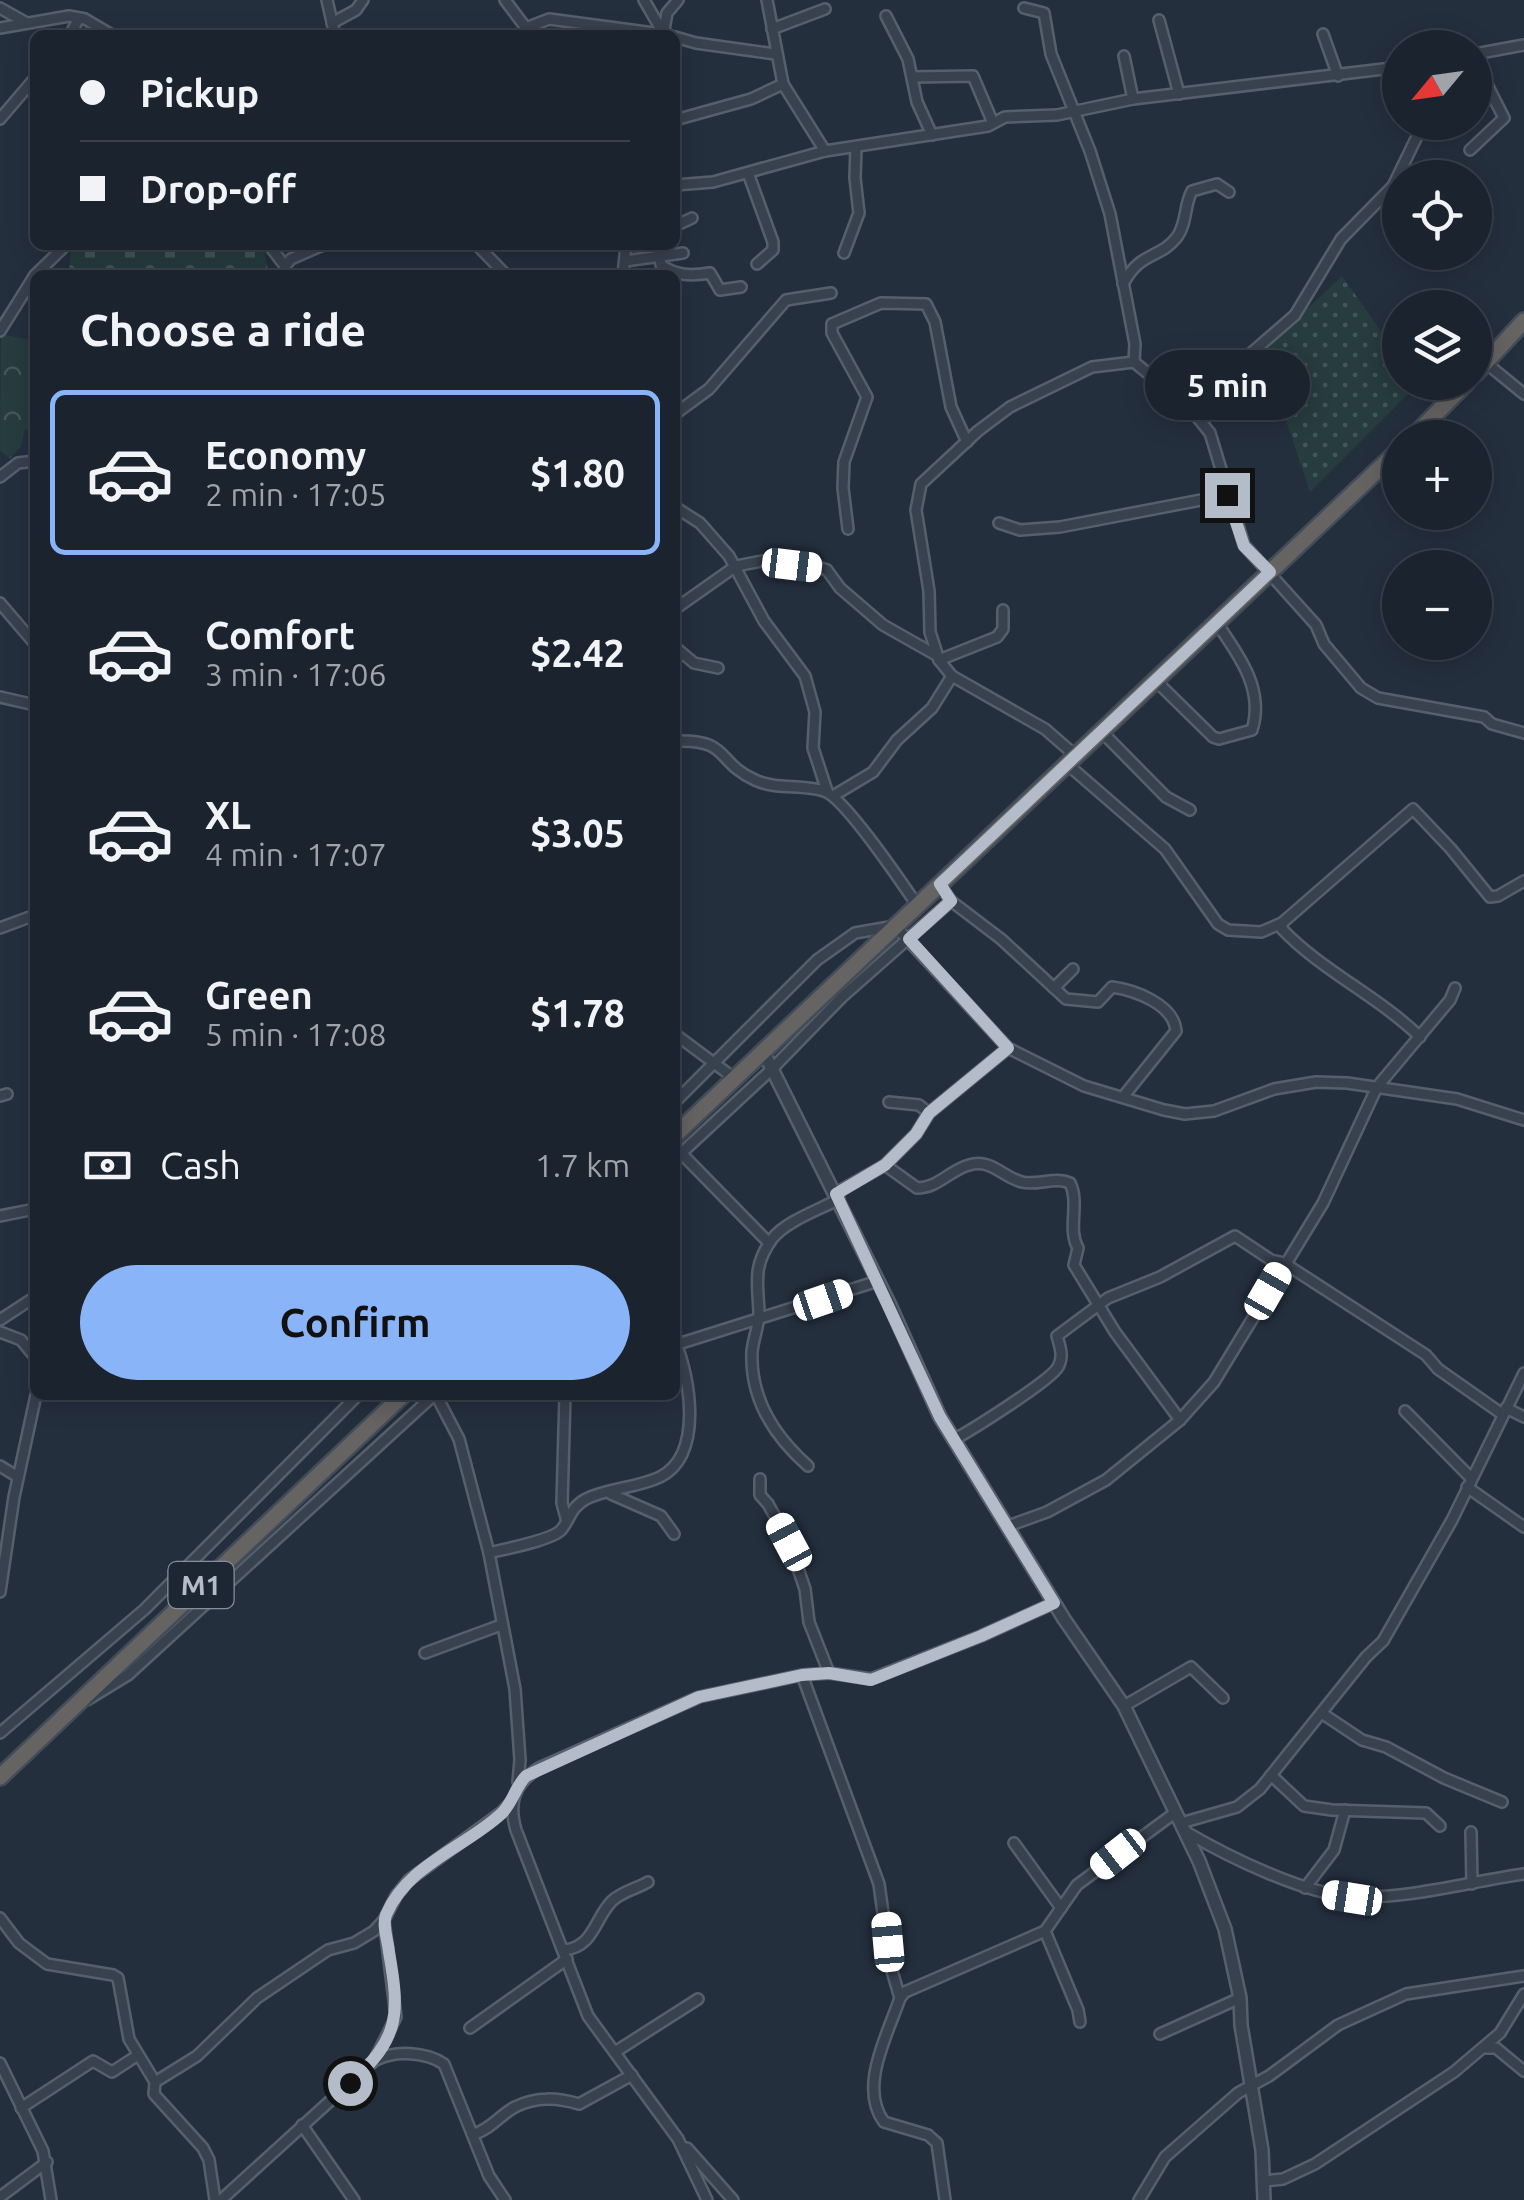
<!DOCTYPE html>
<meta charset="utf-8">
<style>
body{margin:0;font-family:Ubuntu,sans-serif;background:#282f3a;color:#f1f3f6;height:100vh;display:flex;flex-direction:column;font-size:38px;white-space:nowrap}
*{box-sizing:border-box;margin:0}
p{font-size:32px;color:#a0a4aa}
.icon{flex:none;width:55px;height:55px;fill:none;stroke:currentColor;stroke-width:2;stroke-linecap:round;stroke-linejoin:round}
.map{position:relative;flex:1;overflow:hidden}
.side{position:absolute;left:30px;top:270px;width:650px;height:1130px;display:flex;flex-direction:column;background:#1b232e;border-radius:15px;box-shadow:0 5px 25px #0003,0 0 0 2px #39404a}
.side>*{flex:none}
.banner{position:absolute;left:30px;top:30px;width:650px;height:220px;border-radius:15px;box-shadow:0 5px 25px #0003,0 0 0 2px #39404a;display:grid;align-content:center;height:220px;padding:0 50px;background:#1b232e}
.needle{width:65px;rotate:241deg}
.controls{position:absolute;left:1382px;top:30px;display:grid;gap:20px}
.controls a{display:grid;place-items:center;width:110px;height:110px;border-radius:50%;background:#1b232e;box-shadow:0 5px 25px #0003,0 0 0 2px #39404a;font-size:50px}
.end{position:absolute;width:45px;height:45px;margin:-22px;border:12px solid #b4bcc9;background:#111;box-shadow:0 0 0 5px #111}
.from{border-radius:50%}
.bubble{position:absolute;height:70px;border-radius:35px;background:#1b232e;box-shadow:0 5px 25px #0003,0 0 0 2px #39404a;font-size:32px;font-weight:700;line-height:70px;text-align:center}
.car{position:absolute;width:30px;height:60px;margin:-30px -15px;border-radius:12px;box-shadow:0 0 8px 2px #0007;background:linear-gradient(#fff 24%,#345 0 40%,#fff 0 76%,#345 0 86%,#fff 0)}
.banner b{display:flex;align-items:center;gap:35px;height:95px;font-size:38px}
.banner b+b{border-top:2px solid #39404a}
.banner i{width:25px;height:25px;background:#f1f3f6}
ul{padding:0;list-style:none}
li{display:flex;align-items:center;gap:30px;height:165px;margin:0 20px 15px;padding:0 30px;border:5px solid transparent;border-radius:15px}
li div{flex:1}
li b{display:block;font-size:38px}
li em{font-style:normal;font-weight:700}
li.active{border-color:#8ab4f8}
li>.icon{width:90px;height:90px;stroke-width:1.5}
h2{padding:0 50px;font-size:45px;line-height:120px}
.pay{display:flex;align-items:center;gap:25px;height:110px;padding:0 50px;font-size:38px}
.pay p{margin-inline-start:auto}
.cta{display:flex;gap:20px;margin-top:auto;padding:20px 50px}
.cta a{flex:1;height:115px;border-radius:60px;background:#8ab4f8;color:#111;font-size:40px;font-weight:700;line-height:115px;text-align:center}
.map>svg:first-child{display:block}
</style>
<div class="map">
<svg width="1524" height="2200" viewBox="0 0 1524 2200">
<defs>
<pattern id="grass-dots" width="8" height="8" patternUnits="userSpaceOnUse" patternTransform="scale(2.5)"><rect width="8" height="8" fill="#263c3f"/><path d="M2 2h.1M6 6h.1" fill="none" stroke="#435659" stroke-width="1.8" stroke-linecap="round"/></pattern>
<pattern id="forest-crowns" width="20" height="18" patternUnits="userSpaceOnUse" patternTransform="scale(2.5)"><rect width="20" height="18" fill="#263c3f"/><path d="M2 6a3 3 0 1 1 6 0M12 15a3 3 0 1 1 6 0" fill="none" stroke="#435659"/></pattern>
<pattern id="cemetery-stones" width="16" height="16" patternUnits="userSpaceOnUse" patternTransform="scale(2.5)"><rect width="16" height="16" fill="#263c3f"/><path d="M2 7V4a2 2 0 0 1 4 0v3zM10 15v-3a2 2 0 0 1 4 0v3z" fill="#435659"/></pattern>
</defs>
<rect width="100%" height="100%" fill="#242f3e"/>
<path fill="url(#grass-dots)" d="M1342 276 1400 358V382L1418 384 1310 492 1263 351Z"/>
<path fill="url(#forest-crowns)" d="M1 334 35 341V430L25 429 21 447 10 458 0 450Z"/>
<path fill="url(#cemetery-stones)" d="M71 245H263L269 275H69Z"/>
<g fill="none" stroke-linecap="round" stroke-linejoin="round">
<defs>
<g id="minor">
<path d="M327 0 335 35"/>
<path d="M505 0 526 28"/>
<path d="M644 0 662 31"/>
<path d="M767 0 783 84 825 151"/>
<path d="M0 8 25 22"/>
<path d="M1024 8 1044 13 1051 54 1090 151 1110 214 1135 344 1134 362"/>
<path d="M886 16 908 59 917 102 932 135"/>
<path d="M1159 20 1179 94"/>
<path d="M332 23 356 10 363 0"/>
<path d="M0 28 69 16 85 19 112 35"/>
<path d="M772 29 825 9"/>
<path d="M1323 34 1338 76"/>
<path d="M70 35 79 18"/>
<path d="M520 35 526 28 549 19 669 35"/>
<path d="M663 35 667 13 678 0"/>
<path d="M675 37 696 43 775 54"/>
<path d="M1475 54 1524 45"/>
<path d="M1124 56 1133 99"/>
<path d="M912 77 973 76 993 123"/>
<path d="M0 119 35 78"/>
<path d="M675 120 751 99 783 84"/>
<path d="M1470 150 1504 118 1475 61"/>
<path d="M748 173 773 242V250L757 264"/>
<path d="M675 185 713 182 825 151 988 126 1005 117 1057 115 1133 99 1400 67"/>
<path d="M675 226 692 218"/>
<path d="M269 245 285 266"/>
<path d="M477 245 506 275"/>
<path d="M658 245 661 265C676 276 692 276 710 273L720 290 741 287"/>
<path d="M844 253 859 213 855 178 856 147"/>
<path d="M625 261 683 253"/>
<path d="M35 275 66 245"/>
<path d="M284 275 285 266 291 259 323 245"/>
<path d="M623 275 626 245"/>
<path d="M1123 284C1141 250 1159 260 1177 237 1187 224 1184 205 1192 191L1217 184 1229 192"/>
<path d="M0 331 35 275"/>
<path d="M1486 363 1524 394"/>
<path d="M1189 407 1295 315 1341 239 1393 186 1424 122"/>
<path d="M675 414 709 389 786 300 831 293"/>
<path d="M0 477 18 463 35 461"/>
<path d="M675 507 700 523 729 556 764 621 805 676 815 712 813 748 827 791"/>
<path d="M999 523 1020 530 1060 527 1227 495"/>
<path d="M848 529 843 488 844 462 867 397 832 333V324L881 303 926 304 935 322 951 407 967 442"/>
<path d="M0 603 35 644"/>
<path d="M675 609 736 566 762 561 821 568 827 570 840 588 883 625 936 655"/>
<path d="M675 647 694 663 718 668"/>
<path d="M939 660 997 637 1003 629V610"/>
<path d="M1155 680 1213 737 1219 739 1252 730C1265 689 1238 654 1216 622"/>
<path d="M0 697 35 705"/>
<path d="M1101 731 1166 797 1190 810"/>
<path d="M675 741C731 739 715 762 755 780 776 790 802 784 824 791 844 797 902 883 917 905"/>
<path d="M1076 756 1045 729 952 676 939 660 930 632 929 591 916 510 921 484 978 431 1010 407 1092 367 1134 362 1189 407 1210 433 1244 545 1316 625 1324 644 1361 688 1378 698 1484 717 1492 724 1524 733"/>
<path d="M1067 764 1165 849 1218 924 1228 930 1261 932 1282 923"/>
<path d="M833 796 873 772 897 740 932 708 952 676"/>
<path d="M939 884 951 901 1001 939 1066 999 1098 1002 1112 987C1134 990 1174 1004 1176 1031L1123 1097"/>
<path d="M0 928 35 915"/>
<path d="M1054 988 1073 969"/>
<path d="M675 1034 734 1078"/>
<path d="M1420 1037C1378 996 1322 971 1282 929V923L1413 809 1451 849 1490 897 1498 896 1524 881"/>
<path d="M0 1096 7 1094"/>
<path d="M675 1102 817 960 855 933 895 926 1008 1048 1084 1086 1164 1110 1185 1114 1214 1111 1274 1089 1316 1082 1347 1083 1457 1099 1524 1120"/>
<path d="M889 1102 919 1105 929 1113"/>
<path d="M681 1153 769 1243"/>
<path d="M675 1159 772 1069 842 997 951 901"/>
<path d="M885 1165 917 1188C938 1188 950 1170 969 1165 991 1158 1002 1177 1022 1182 1038 1186 1054 1176 1070 1183 1080 1203 1067 1229 1078 1248L1074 1265 1115 1332 1180 1420"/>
<path d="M836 1193 885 1165 916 1134 929 1113 1008 1048"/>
<path d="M0 1216 35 1209"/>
<path d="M0 1320 35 1297"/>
<path d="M0 1332 21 1340 35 1357"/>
<path d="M675 1345 878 1281"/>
<path d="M436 1395 459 1439 489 1553 515 1689 520 1760 518 1782"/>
<path d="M565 1395 562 1503 566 1518"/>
<path d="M1506 1408 1524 1417"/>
<path d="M1405 1411 1471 1478"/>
<path d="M953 1440C970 1431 1050 1381 1058 1367 1064 1356 1060 1347 1057 1336L1108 1298 1160 1277 1235 1236 1271 1260 1284 1263 1426 1355 1438 1369 1502 1414"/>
<path d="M0 1466 18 1477"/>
<path d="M808 1466C774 1436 750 1399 752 1352 753 1339 759 1326 759 1313 758 1283 752 1267 772 1239 786 1221 819 1210 839 1199"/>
<path d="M760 1479V1495L768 1504 789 1542 805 1589 809 1622 829 1673"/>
<path d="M1467 1487 1524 1527"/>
<path d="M611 1494 661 1516 674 1534"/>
<path d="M1008 1526 1047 1512 1106 1480 1180 1420 1214 1382 1323 1203 1377 1087 1450 1000 1455 988"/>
<path d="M489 1553C504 1549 554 1540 562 1529 571 1517 571 1507 586 1499 608 1488 637 1488 660 1477 704 1455 690 1377 675 1341"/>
<path d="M0 1592 14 1497 36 1395"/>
<path d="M425 1653 501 1625"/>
<path d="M802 1675 879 1884 890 1964 900 1998"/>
<path d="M87 1700 128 1675 434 1395"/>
<path d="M1124 1706 1191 1667 1223 1698"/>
<path d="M1323 1714 1362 1740 1386 1747 1444 1778 1502 1802"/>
<path d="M0 1733 145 1609 358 1395"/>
<path d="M1271 1775 1304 1806 1332 1810 1426 1813 1440 1826"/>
<path d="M1181 1823 1237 1807 1260 1789 1366 1657 1383 1641 1452 1520 1524 1373"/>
<path d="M1186 1832C1227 1856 1309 1897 1357 1897 1414 1898 1468 1882 1524 1874"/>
<path d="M1471 1832 1472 1884"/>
<path d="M1014 1843 1061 1908"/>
<path d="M1305 1888 1334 1850 1345 1810"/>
<path d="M0 1918 19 1943 47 1964 113 1975 118 1978 129 2039 155 2082 154 2094 203 2148 209 2160 215 2200"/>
<path d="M1045 1931 1078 2010 1080 2022"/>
<path d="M564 1950C594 1947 594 1919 612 1901 621 1892 638 1888 648 1882"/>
<path d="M470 2028 567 1959"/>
<path d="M1160 2034 1240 1998"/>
<path d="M1486 2048H1496L1524 2071"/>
<path d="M615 2052 698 1999"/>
<path d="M376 2060C396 2050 426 2052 444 2064L489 2176 505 2200"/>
<path d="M0 2063 43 2151 51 2200"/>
<path d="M155 2082 197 2056 257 1998 328 1950 354 1943 374 1931 384 1920"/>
<path d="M21 2108 93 2061 112 2072 138 2055"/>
<path d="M302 2125 354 2200"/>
<path d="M474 2134C491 2129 500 2115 515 2107 537 2096 558 2098 579 2104L632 2075"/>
<path d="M687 2148 733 2200"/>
<path d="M1264 2181 1283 2179 1315 2164 1454 2072 1500 2033 1524 1994"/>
<path d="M0 2197 47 2162"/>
<path d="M221 2200 374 2061 396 2017 384 1920 396 1896 409 1880 502 1812 512 1801"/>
<path d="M707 2200 678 2139 588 2016 516 1830C508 1802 514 1784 539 1768L699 1697 802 1675 829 1673 871 1679 981 1636 1054 1603"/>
<path d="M945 2200 937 2143 928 2135 884 2122C858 2087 888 2034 900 1998L905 1992 1045 1931 1077 1885 1176 1812"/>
<path d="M1139 2200 1165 2157 1238 2093 1269 2076 1338 2025 1406 1994 1524 1976"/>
</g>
<path id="tertiary" d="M763 1051 889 1303 940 1417 1064 1619 1124 1706 1199 1861 1225 1929 1240 1998 1241 2025 1262 2150 1264 2200"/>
<g id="trunk">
<path d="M1475 374 1524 321"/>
<path d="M1412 438 1467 382"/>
<path d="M675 1135 1400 449"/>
<path d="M0 1777 403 1395"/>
</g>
</defs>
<use href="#minor" stroke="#565f6c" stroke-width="14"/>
<use href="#tertiary" stroke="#565f6c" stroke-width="16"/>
<use href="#trunk" stroke="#434c59" stroke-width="20"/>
<use href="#minor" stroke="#38414e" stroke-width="9"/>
<use href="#tertiary" stroke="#38414e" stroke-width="11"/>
<use href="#trunk" stroke="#656462" stroke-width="15"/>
</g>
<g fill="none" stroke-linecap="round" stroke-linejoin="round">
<path stroke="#b4bcc9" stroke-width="12" d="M350 2083C400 2038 400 2015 389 1952 388 1940 382 1926 386 1915 407 1865 464 1848 501 1814 513 1803 515 1787 526 1776L699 1697 802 1675 829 1673 871 1680 981 1636 1054 1603 940 1417 836 1194 885 1165 916 1134 929 1113 1008 1048 909 939 951 901 940 884 1270 572 1244 546 1227 495"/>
</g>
<g text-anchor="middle" stroke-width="8" stroke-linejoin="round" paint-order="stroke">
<rect fill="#1d2633" stroke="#878f9c" stroke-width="2.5" x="168.5" y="1562" width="65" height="46" rx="8"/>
<g font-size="28" font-weight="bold" fill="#b4bcc9">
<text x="201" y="1595">M1</text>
</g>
</g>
</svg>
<div class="controls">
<a><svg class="needle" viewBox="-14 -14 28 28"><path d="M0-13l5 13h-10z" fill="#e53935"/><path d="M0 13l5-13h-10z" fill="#a0a4aa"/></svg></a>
<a><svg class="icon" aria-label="locate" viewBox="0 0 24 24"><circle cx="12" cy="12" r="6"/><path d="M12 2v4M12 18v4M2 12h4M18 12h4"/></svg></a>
<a><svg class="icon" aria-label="layers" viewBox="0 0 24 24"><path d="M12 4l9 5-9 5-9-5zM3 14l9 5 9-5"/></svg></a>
<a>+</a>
<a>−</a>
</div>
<i class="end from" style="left:350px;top:2083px"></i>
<i class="end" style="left:1227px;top:495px"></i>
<div class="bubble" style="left:1145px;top:350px;width:165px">5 min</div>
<i class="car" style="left:792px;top:565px;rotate:97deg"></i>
<i class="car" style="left:1268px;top:1291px;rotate:30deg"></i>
<i class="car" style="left:823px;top:1300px;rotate:71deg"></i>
<i class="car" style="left:789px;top:1542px;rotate:332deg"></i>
<i class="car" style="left:1118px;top:1854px;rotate:232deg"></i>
<i class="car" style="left:1352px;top:1898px;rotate:279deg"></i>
<i class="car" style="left:888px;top:1942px;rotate:355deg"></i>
<div class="banner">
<b><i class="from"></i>Pickup</b>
<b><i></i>Drop-off</b>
</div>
<section class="side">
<h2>Choose a ride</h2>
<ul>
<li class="active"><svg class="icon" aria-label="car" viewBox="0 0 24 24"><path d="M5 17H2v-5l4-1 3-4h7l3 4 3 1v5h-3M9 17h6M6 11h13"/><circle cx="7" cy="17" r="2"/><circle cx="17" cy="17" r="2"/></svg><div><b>Economy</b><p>2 min · 17:05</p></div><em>$1.80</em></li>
<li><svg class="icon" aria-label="car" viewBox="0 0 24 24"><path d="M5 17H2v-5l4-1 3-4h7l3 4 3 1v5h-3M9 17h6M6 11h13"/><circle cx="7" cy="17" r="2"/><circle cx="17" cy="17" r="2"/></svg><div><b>Comfort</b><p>3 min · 17:06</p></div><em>$2.42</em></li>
<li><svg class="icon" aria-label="car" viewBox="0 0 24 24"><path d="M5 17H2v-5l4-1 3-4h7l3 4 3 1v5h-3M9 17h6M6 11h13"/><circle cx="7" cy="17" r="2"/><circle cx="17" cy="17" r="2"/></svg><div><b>XL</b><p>4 min · 17:07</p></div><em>$3.05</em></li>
<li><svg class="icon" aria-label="car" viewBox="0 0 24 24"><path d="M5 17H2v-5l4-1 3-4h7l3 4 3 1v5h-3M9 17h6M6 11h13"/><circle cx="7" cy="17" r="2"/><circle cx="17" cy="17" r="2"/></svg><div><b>Green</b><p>5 min · 17:08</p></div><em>$1.78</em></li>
</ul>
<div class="pay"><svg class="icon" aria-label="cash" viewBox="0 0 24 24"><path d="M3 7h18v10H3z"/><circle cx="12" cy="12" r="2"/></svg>Cash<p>1.7 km</p></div>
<div class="cta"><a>Confirm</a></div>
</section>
</div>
